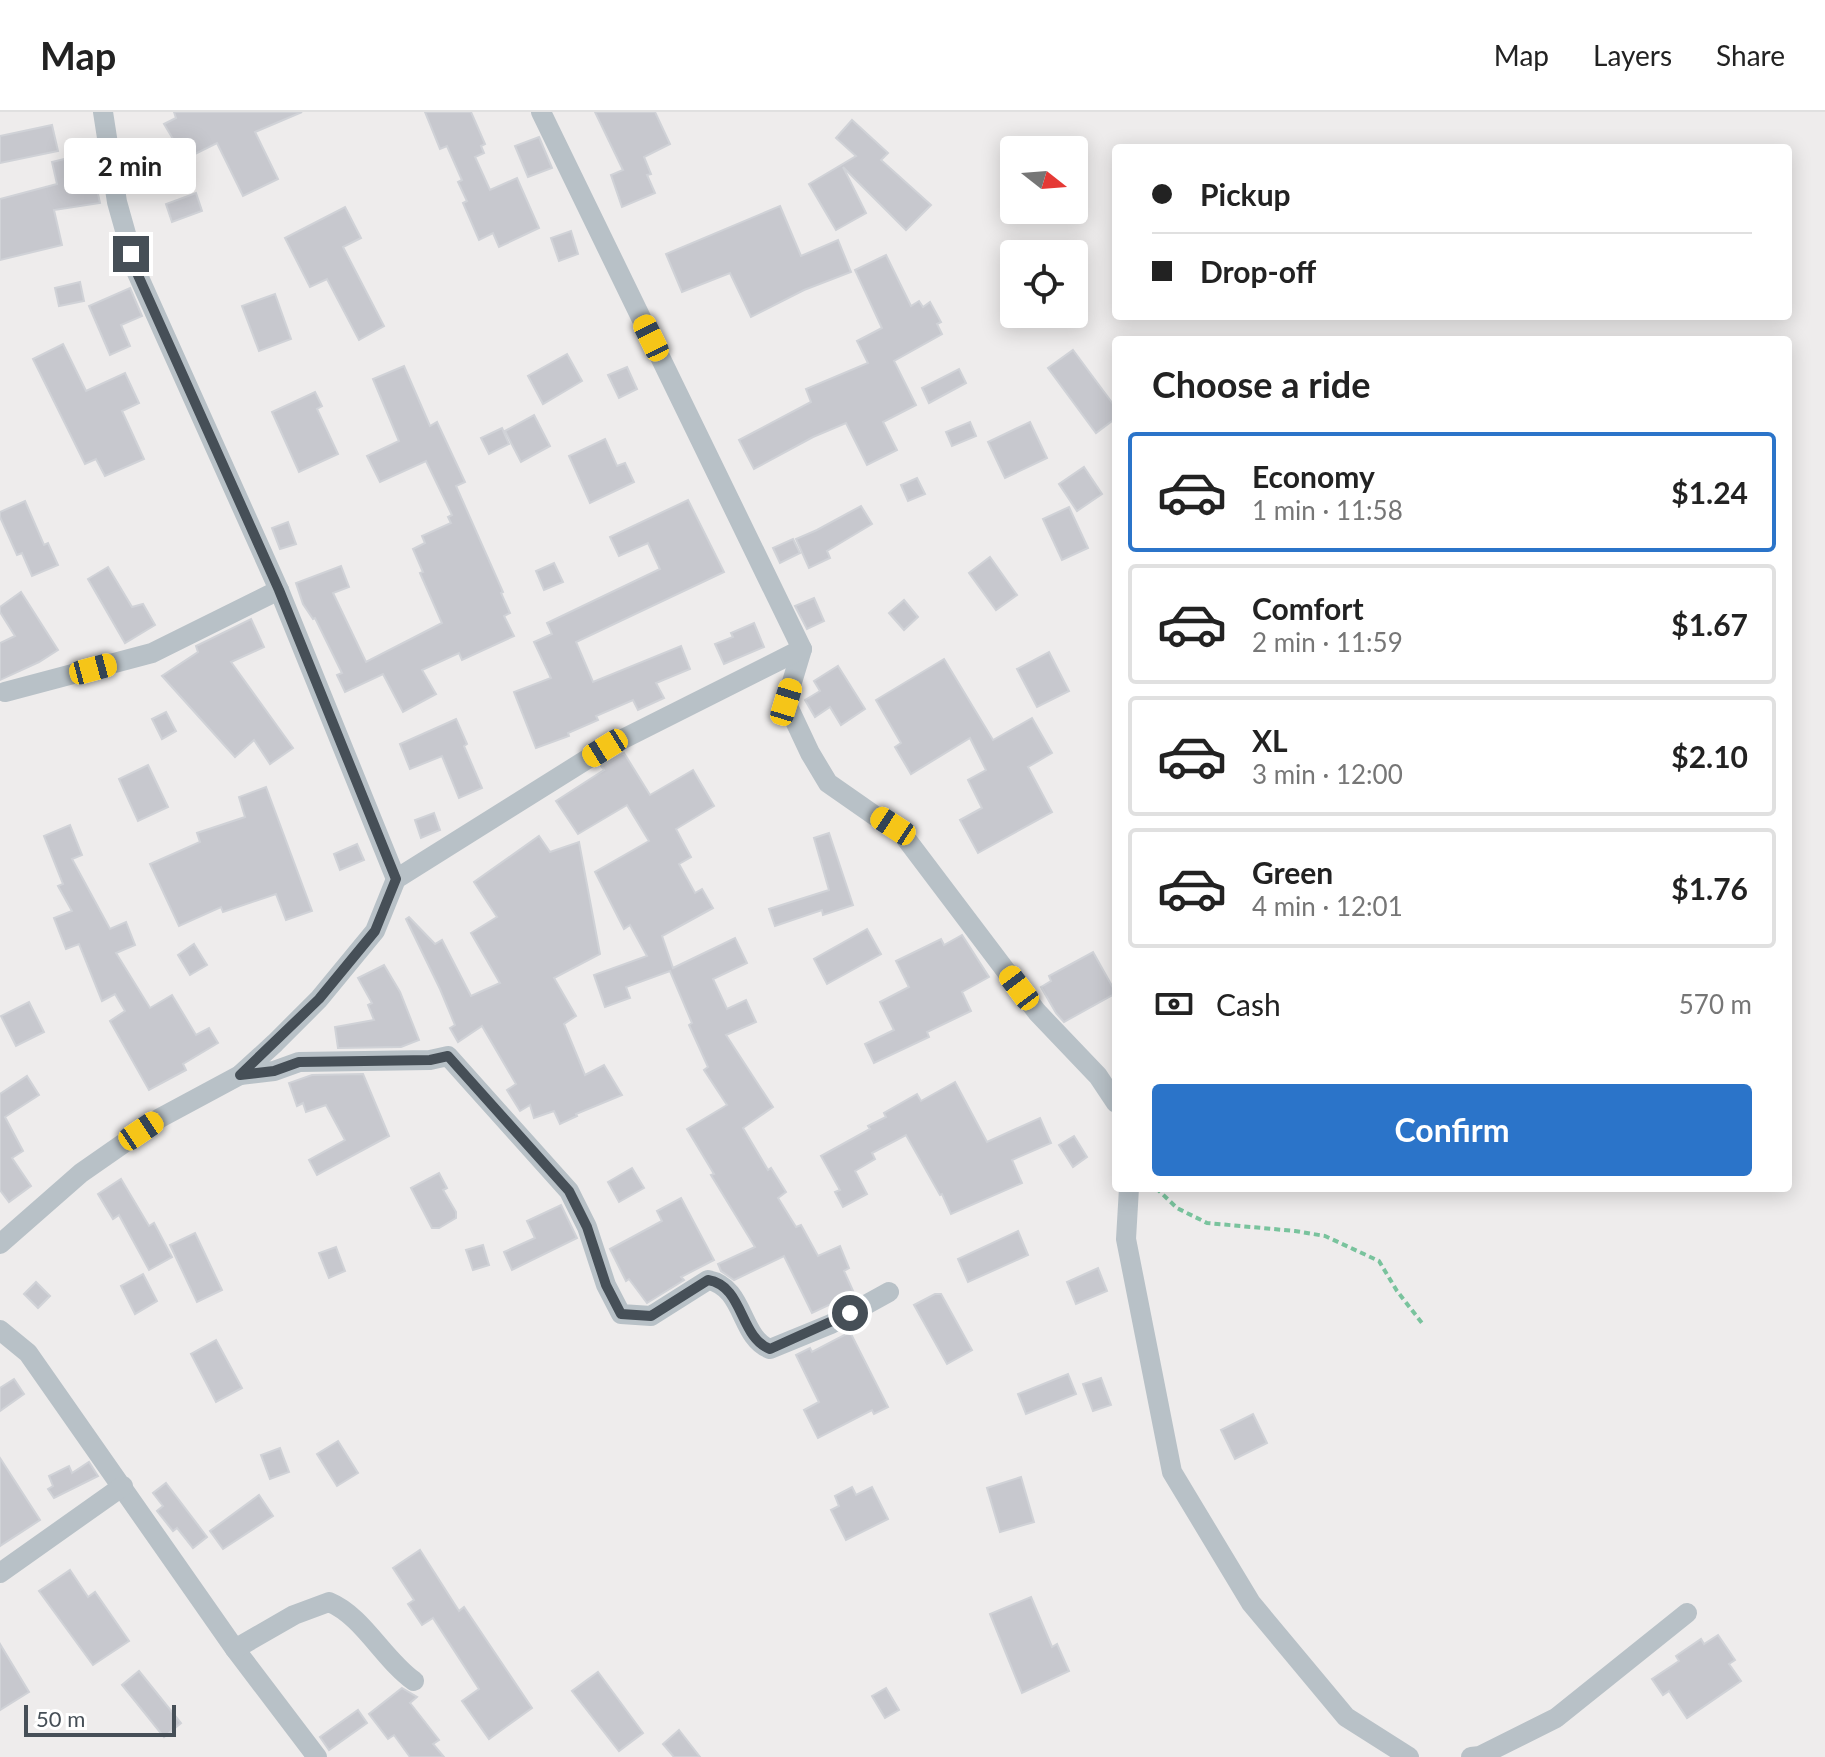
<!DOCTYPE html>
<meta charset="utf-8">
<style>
body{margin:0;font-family:Lato,sans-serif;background:#f2f2f2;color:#222;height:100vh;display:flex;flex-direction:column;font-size:30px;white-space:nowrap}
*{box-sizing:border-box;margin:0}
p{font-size:26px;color:#767676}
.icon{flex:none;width:44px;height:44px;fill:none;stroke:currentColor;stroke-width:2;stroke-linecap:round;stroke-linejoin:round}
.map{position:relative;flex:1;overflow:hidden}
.side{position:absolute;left:1112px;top:224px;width:680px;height:856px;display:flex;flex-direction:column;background:#fff;border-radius:8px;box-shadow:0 4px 20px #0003}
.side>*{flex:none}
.hud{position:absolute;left:1112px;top:32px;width:680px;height:176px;border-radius:8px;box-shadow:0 4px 20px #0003;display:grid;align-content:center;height:176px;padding:0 40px;background:#fff}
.needle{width:52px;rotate:107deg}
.tools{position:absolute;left:1000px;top:24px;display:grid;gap:16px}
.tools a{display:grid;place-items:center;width:88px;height:88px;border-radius:8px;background:#fff;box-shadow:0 4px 20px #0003;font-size:40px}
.scale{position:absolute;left:24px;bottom:20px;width:152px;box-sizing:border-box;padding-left:8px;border:4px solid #464f57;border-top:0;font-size:22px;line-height:28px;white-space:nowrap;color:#464f57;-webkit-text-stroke:6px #fff;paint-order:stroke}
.end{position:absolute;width:36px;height:36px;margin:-18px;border:10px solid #464f57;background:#fff;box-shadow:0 0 0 4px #fff}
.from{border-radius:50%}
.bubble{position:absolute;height:56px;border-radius:8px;background:#fff;box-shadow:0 4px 20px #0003;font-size:26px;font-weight:700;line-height:56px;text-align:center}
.car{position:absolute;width:24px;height:48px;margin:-24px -12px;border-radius:10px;box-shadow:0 0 6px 2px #0007;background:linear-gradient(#f5c518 24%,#345 0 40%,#f5c518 0 76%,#345 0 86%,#f5c518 0)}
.hud b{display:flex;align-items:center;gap:28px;height:76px;font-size:30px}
.hud b+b{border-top:2px solid #e0e0e0}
.hud i{width:20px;height:20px;background:#222}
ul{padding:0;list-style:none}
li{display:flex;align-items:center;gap:24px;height:120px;margin:0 16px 12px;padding:0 24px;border:4px solid #e0e0e0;border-radius:8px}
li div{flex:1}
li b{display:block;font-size:30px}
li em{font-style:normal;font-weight:700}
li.selected{border-color:#2b74c9}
li>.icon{width:72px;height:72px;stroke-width:1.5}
h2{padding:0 40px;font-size:36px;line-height:96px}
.pay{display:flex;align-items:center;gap:20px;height:88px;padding:0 40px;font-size:30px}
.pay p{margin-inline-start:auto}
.primary-button{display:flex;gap:16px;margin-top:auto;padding:16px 40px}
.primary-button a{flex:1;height:92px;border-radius:8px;background:#2b74c9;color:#fff;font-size:32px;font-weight:700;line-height:92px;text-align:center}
header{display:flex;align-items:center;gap:48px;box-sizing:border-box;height:112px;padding:0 40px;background:#fff;border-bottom:2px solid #e0e0e0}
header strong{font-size:38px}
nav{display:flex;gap:44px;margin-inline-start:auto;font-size:28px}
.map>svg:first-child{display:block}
</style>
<header>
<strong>Map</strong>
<nav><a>Map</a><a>Layers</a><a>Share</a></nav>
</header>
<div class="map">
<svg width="1825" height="1645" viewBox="0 0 1825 1645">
<rect width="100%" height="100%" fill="#eeecec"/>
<g fill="#c7c8ce" stroke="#d0d2d7" stroke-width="2">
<path d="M174 0H302L255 20 278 67 243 84 217 31 185 47 164 12 176 6Z"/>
<path d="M425 0H471L485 32 481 34 484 41 475 45 490 78 517 66 539 116 499 135 493 121 479 128 463 91 467 89 458 70 462 68 447 34 440 37Z"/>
<path d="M595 0H655L670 32 644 45 651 62 647 63 655 81 622 95 611 63 623 58Z"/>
<path d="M852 8 888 41 881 48 931 93 906 118 843 55 866 101 836 118 809 72 856 44 836 26Z"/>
<path d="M52 13 58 39 0 51V24Z"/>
<path d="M539 25 552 56 528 65 515 34Z"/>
<path d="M89 41 100 91 54 98 62 133 0 148V87L57 72 52 50Z"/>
<path d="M196 81 202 99 172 110 166 92Z"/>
<path d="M780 94 801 144 838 128 851 160 804 178 751 205 730 161 682 180 666 142Z"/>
<path d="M345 95 361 126 343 135 384 214 359 228 327 167 310 175 285 126Z"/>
<path d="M571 119 578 142 559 149 551 126Z"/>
<path d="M886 143 911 194 919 189 923 195 930 190 941 210 937 212 942 222 894 249 916 293 883 310 897 338 867 353 846 311 813 325 754 357 739 328 811 290 806 277 868 251 857 229 882 216 855 158Z"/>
<path d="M80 170 84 189 59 194 55 176Z"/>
<path d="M130 176 142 204 121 213 130 234 110 243 89 194Z"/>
<path d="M275 182 291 227 259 239 242 194Z"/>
<path d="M63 232 86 279 125 261 139 291 122 299 144 347 105 364 96 347 85 352 33 247Z"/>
<path d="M1073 238 1116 296V306L1096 321 1048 256Z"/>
<path d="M567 242 582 269 543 292 528 264Z"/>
<path d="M404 254 430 314 437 310 465 370 456 374 503 480 501 481 510 501 504 504 514 524 462 548 459 541 422 558 436 582 403 600 383 562 345 580 337 563 342 561 315 506 313 507 303 492 296 471 341 454 349 475 333 481 366 550 442 511 420 461 423 460 413 437 425 431 422 424 451 411 448 405 452 403 426 349 380 370 367 344 399 329 373 267Z"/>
<path d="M627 255 637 277 619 286 608 263Z"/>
<path d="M959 257 966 271 929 291 922 276Z"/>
<path d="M315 280 322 294 317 297 338 342 299 360 272 300Z"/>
<path d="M534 303 550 334 521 350 505 319Z"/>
<path d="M970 310 976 324 952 334 946 320Z"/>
<path d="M1030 310 1047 346 1005 366 988 330Z"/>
<path d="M502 316 509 332 489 342 481 326Z"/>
<path d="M605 327 617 354 625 351 634 370 590 391 569 344Z"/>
<path d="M1084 355 1102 382 1077 399 1059 372Z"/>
<path d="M917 366 925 382 908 389 901 373Z"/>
<path d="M688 388 724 460 576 530 593 570 681 534 690 557 656 571 664 586 638 598 633 588 596 604 598 608 568 621 569 624 536 636 514 580 551 566 534 530 552 522 547 511 660 457 648 431 619 444 610 425Z"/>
<path d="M25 389 44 433 48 431 58 453 32 464 22 441 17 443 0 405V400Z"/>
<path d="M861 394 872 412 827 439 830 446 809 456 796 427 817 418Z"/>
<path d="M1069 395 1088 436 1062 448 1043 407Z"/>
<path d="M288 410 296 432 280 437 272 416Z"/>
<path d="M793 427 800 441 780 451 773 436Z"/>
<path d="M990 445 1017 483 996 498 969 461Z"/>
<path d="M554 451 563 470 544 478 536 459Z"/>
<path d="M108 455 132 495 143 492 155 513 125 531 88 467Z"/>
<path d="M21 480 58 538 39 550 0 568V531L15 524 0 500V495Z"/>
<path d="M814 486 824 509 807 517 795 494Z"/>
<path d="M904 488 918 505 904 518 889 501Z"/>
<path d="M251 507 264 535 231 550 293 636 270 652 254 628 235 645 162 564 198 540 196 534Z"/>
<path d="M754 511 764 535 724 552 715 532 733 525 731 521Z"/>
<path d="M1049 540 1069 579 1037 595 1017 557Z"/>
<path d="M944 547 993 628 1032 606 1052 641 1028 655 1052 700 978 741 960 708 982 696 968 668 986 658 970 626 911 662 895 635 901 631 876 588Z"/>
<path d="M838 554 865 597 841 613 830 595 815 605 805 588 820 579 814 569Z"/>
<path d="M166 600 176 619 162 627 152 607Z"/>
<path d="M456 607 467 632 464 634 482 676 459 686 442 644 410 657 400 632Z"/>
<path d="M624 641 650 683 693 658 714 694 676 717 691 745 679 752 695 781 702 777 713 796 662 824 673 856 735 826 747 851 713 867 727 897 746 888 756 910 726 923 773 995 743 1016 768 1058 771 1056 786 1080 778 1086 796 1115 801 1113 818 1144 840 1134 849 1156 844 1159 854 1181 812 1201 784 1144 734 1168 721 1159 718 1152 755 1135 711 1063 714 1062 687 1017 727 993 704 958 708 955 689 913 692 911 670 859 626 875 630 886 605 895 594 863 647 844 630 813 624 817 595 760 649 729 627 693 578 722 556 689 604 658 601 654Z"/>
<path d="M148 653 168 695 138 709 119 667Z"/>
<path d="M266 675 312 799 286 808 276 782 223 800 221 795 179 814 150 752 200 730 197 721 245 705 239 685Z"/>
<path d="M434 701 440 718 421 726 415 708Z"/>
<path d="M70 713 82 743 72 747 110 817 126 810 135 833 116 841 150 896 172 883 196 923 209 916 218 931 183 952 186 958 149 978 110 909 125 899 115 882 102 889 79 832 66 837 54 806 72 799 58 774 63 772 44 724Z"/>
<path d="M829 721 853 793 823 803 822 798 775 814 769 797 829 778 814 726Z"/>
<path d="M539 724 550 740 579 730 600 842 554 866 576 904 564 912 585 963 604 953 622 983 576 1002 577 1004 560 1012 554 999 534 1006 530 993 520 999 507 978 516 972 482 914 458 930 450 916 455 913 440 877 406 807 409 805 435 832 442 828 471 884 500 871 471 821 497 805 474 770Z"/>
<path d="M357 732 364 748 340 758 334 742Z"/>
<path d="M867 817 881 842 827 872 814 847Z"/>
<path d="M962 823 989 865 962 880 971 899 927 920 929 925 874 951 865 932 894 918 880 890 909 875 896 849 941 827 944 833Z"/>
<path d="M194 832 207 853 190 863 178 843Z"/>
<path d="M1093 840 1116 881 1064 910 1056 901 1041 875 1051 869 1049 864Z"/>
<path d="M384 853 400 880 419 928 401 935 338 936 335 915 374 908 368 893 372 891 358 866Z"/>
<path d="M29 890 44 920 16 934 1 904Z"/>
<path d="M363 962 389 1024 317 1063 309 1048 345 1028 326 993 306 1000 303 991 297 994 289 971 312 963Z"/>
<path d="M27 964 39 983 5 1005 23 1039 12 1046 31 1074 9 1090 0 1078V982Z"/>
<path d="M955 970 987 1030 1040 1006 1051 1031 1012 1048 1022 1071 951 1102 942 1082 940 1083 906 1023 872 1041 875 1047 855 1059 867 1082 843 1095 835 1080 840 1078 821 1044 870 1017 868 1014 886 1005 884 1001 917 982 921 989Z"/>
<path d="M1074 1024 1087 1045 1073 1055 1059 1033Z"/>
<path d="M632 1056 644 1076 619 1090 608 1070Z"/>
<path d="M439 1061 447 1076 443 1078 456 1100V1106L439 1116H432L411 1076Z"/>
<path d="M121 1067 149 1114 154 1111 172 1145 149 1158 119 1103 113 1107 98 1082Z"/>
<path d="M681 1086 714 1148 681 1165 684 1168 647 1191 629 1167 626 1169 610 1137 662 1109 657 1099Z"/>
<path d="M561 1093 577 1126 512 1158 504 1140 535 1126 527 1109Z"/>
<path d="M1018 1119 1028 1143 968 1170 958 1147Z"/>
<path d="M195 1121 222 1178 197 1190 170 1133Z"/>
<path d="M483 1133 489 1153 473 1158 466 1138Z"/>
<path d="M336 1135 345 1159 329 1166 319 1141Z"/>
<path d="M1098 1156 1107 1179 1076 1192 1067 1170Z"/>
<path d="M143 1162 157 1189 135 1202 121 1174Z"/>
<path d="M36 1170 50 1184 38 1196 24 1182Z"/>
<path d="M935 1182H941L972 1238 947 1252 914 1193Z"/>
<path d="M850 1220 888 1295 874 1302 872 1298 818 1326 804 1298 819 1290 796 1243 810 1236 812 1240Z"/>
<path d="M216 1228 242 1276 216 1290 191 1242Z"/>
<path d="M1068 1262 1076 1282 1026 1302 1018 1282Z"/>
<path d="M1101 1266 1111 1293 1093 1299 1083 1272Z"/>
<path d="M14 1267 24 1282 0 1299V1276Z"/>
<path d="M1253 1302 1267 1331 1235 1347 1221 1318Z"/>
<path d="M338 1329 358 1361 337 1374 317 1342Z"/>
<path d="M280 1336 289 1360 270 1367 261 1343Z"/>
<path d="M0 1346 40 1408 0 1434Z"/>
<path d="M89 1350 98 1364 54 1386 48 1377 53 1374 49 1364 69 1354 72 1361Z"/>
<path d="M1021 1365 1034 1410 1000 1420 987 1376Z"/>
<path d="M166 1371 207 1425 193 1436 177 1416 173 1419 157 1399 163 1394 153 1381Z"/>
<path d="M852 1375 856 1383 872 1375 888 1407 846 1428 831 1398 839 1394 835 1384Z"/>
<path d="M259 1383 273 1404 223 1437 210 1419Z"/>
<path d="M420 1438 459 1499 464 1495 532 1596 489 1627 462 1589 479 1577 433 1506 422 1513 408 1492 414 1488 393 1456Z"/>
<path d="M70 1458 88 1485 95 1480 129 1529 93 1553 39 1479Z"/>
<path d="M1031 1485 1052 1535 1057 1532 1069 1559 1022 1581 990 1502Z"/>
<path d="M1718 1523 1735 1548 1729 1552 1741 1569 1687 1606 1669 1579 1663 1583 1652 1567 1679 1549 1676 1544 1701 1527 1704 1532Z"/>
<path d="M0 1532 29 1580 0 1598Z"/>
<path d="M139 1559 181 1611 164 1625 122 1573Z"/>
<path d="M598 1560 643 1621 619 1639 572 1579Z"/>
<path d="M402 1576 417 1585 410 1591 439 1628 433 1632 444 1645H410L394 1623 388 1627 369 1602Z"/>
<path d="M886 1576 899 1598 885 1606 872 1584Z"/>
<path d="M358 1598 367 1611 329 1638 320 1625Z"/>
<path d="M679 1618 700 1645H674L663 1632Z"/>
</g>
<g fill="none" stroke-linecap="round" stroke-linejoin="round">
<path stroke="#79c39d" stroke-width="4" stroke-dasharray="6 4" stroke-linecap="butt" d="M1156 1076 1177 1096 1207 1111 1295 1119 1325 1124 1379 1149 1397 1179 1422 1211"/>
<g stroke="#b8c1c7" stroke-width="20">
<path d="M103 0 117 90 137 161 279 478 396 767"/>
<path d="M802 537 786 590 810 641 828 671 904 724 1037 900 1098 964 1116 991"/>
<path d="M5 580 152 541 279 478"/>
<path d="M240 963 274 959 299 950 430 948 448 944 569 1079 587 1115 606 1173 621 1202 651 1204 708 1168C745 1175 740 1226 770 1237L831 1212 889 1180"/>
<path d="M1129 1076 1126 1127 1172 1360 1251 1491 1346 1605 1409 1645"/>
<path d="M0 1132 81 1061 160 1006 240 963 275 931 319 887 375 819 396 767 605 636 802 537 541 0"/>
<path d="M0 1218 28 1241 235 1537 317 1645"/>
<path d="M0 1461 123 1374"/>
<path d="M235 1537 294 1503 329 1490C363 1504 383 1547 414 1569"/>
<path d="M1471 1645 1480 1644 1556 1606 1687 1501"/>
</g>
</g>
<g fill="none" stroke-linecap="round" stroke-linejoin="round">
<path stroke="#464f57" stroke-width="10" d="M131 142 137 161 279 478 396 767 375 819 319 887 240 963 274 959 299 950 430 948 448 944 569 1079 587 1115 606 1173 621 1202 651 1204 708 1168C744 1174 739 1225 770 1237L850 1201"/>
</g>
</svg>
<div class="tools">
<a><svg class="needle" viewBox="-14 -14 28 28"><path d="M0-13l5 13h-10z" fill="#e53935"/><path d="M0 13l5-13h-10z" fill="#767676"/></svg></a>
<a><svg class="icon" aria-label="locate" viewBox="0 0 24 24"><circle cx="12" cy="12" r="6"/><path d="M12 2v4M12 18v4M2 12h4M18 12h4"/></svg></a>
</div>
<div class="scale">50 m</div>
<i class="end from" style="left:850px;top:1201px"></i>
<i class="end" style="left:131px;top:142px"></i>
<div class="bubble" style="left:64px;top:26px;width:132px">2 min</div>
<i class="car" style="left:651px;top:226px;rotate:334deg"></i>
<i class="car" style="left:93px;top:557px;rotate:75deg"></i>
<i class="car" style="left:786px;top:590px;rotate:17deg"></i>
<i class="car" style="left:605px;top:636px;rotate:238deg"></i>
<i class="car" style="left:893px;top:714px;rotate:303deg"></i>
<i class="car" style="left:1019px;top:876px;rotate:323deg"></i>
<i class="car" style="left:141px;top:1019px;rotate:56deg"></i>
<div class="hud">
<b><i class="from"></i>Pickup</b>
<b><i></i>Drop-off</b>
</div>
<section class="side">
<h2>Choose a ride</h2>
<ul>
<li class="selected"><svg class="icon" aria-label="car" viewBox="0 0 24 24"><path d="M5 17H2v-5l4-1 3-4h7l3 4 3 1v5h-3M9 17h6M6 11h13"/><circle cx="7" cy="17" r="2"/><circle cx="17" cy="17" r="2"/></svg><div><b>Economy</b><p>1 min · 11:58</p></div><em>$1.24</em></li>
<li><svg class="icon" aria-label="car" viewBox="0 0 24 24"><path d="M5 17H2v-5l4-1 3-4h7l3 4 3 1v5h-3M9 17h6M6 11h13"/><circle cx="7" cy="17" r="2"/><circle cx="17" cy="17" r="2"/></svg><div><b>Comfort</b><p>2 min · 11:59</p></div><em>$1.67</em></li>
<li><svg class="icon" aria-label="car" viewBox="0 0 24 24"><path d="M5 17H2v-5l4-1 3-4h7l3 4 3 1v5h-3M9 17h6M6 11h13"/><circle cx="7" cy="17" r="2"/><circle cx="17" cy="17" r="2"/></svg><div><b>XL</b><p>3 min · 12:00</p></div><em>$2.10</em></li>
<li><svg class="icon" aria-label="car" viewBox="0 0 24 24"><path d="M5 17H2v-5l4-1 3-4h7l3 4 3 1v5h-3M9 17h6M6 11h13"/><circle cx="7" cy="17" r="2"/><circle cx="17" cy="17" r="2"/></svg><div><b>Green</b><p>4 min · 12:01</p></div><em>$1.76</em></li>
</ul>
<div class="pay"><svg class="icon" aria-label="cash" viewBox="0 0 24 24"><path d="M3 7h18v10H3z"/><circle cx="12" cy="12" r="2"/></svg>Cash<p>570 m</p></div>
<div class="primary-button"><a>Confirm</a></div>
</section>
</div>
